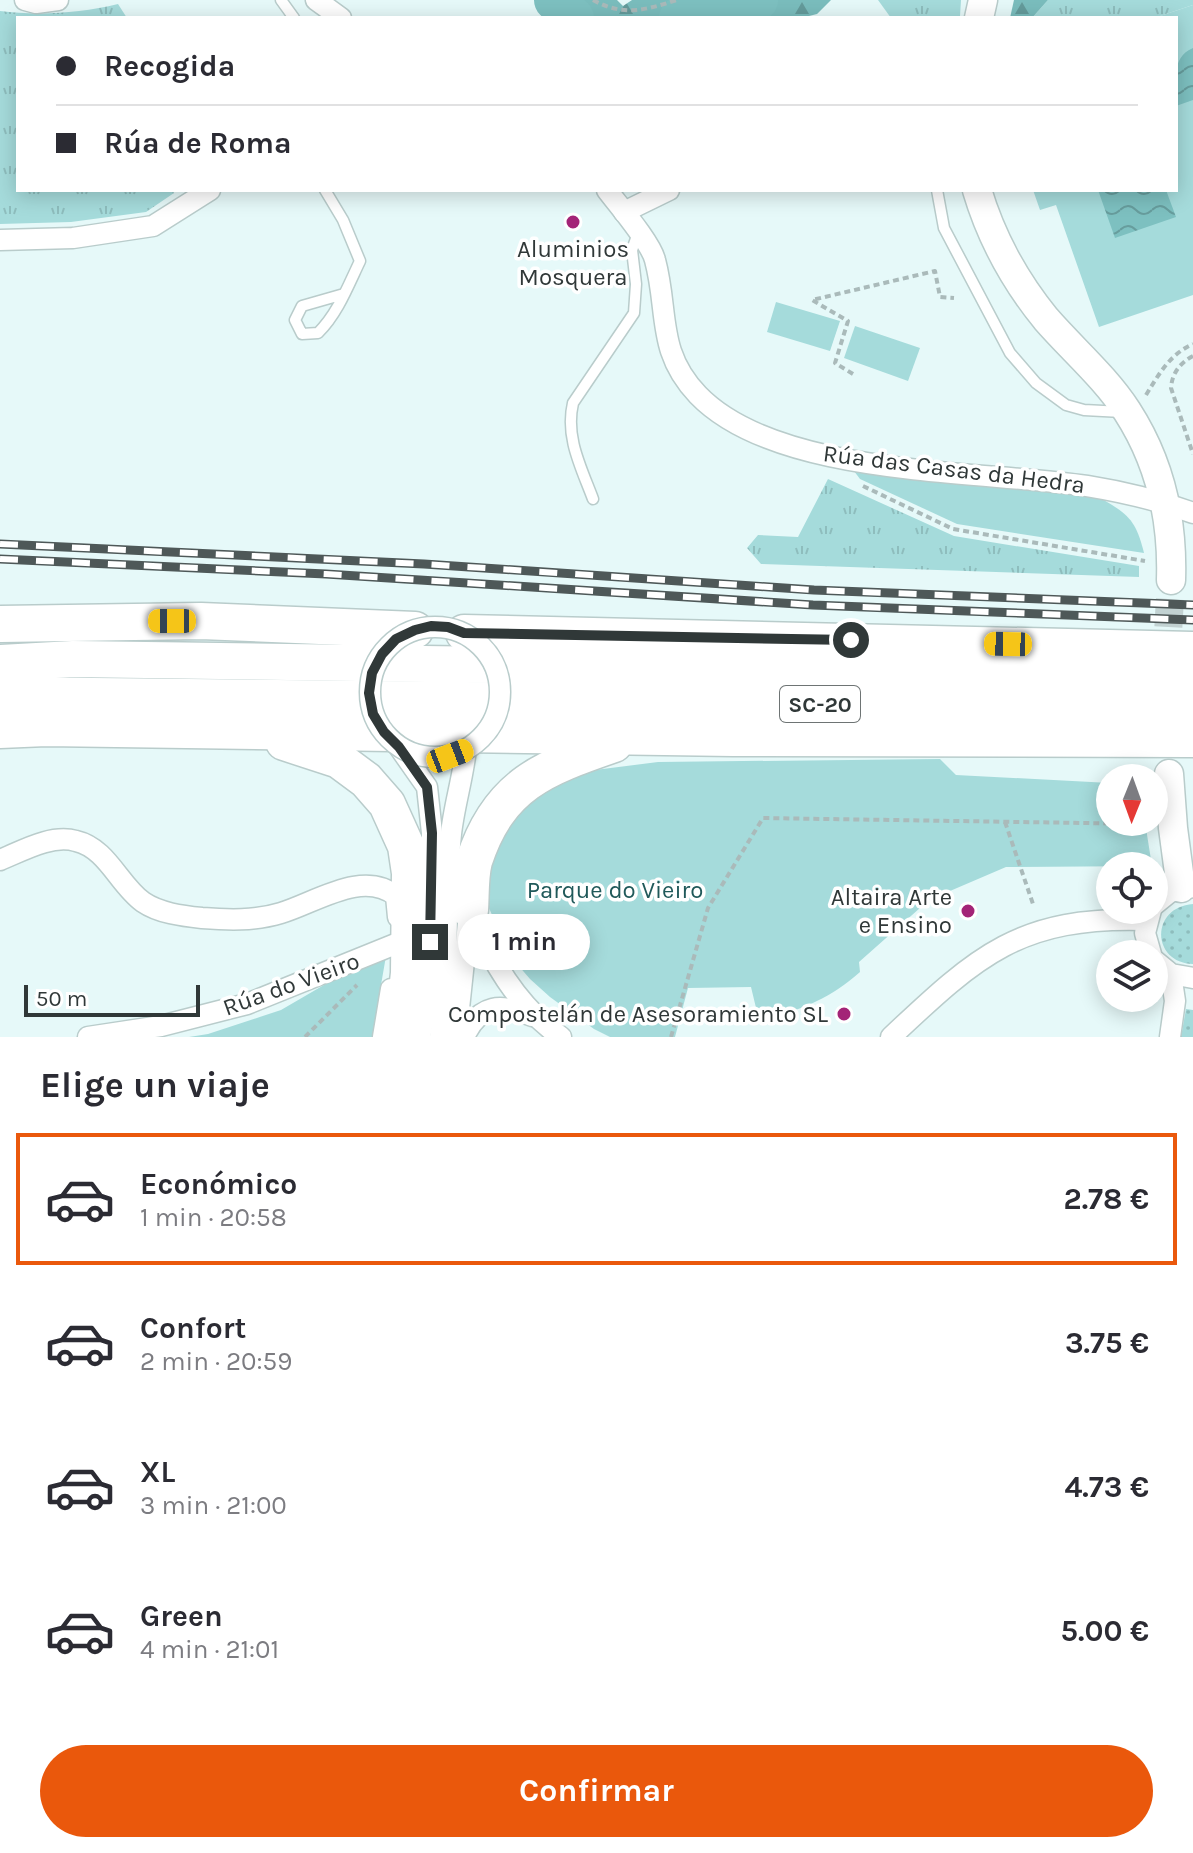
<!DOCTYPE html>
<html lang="es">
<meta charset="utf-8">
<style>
body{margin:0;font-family:Karla,sans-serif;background:#f2f2f3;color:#2b2b33;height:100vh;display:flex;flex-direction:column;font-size:30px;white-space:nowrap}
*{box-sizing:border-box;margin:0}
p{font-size:26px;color:#7c7c81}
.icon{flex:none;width:44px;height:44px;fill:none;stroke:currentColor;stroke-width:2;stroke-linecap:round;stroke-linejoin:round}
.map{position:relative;height:1037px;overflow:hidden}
.side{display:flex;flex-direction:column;background:#fff;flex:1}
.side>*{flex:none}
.banner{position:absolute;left:16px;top:16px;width:1162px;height:176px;border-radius:0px;box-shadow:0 4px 20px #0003;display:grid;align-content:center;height:176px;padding:0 40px;background:#fff}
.needle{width:52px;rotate:181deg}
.tools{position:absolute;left:1096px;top:764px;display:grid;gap:16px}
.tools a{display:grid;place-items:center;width:72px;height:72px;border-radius:50%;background:#fff;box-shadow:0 4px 20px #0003;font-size:40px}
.scale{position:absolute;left:24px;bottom:20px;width:176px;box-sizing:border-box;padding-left:8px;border:4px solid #303838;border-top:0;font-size:22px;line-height:28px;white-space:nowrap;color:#303838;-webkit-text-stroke:6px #fff;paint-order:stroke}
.end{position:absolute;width:36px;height:36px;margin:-18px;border:10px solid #303838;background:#fff;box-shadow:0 0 0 4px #fff}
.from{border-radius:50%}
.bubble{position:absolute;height:56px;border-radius:28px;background:#fff;box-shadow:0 4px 20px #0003;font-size:26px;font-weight:700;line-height:56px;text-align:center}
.car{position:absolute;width:24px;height:48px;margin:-24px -12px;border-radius:10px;box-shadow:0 0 6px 2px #0007;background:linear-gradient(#f5c518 24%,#345 0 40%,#f5c518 0 76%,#345 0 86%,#f5c518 0)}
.banner b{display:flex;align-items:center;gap:28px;height:76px;font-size:30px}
.banner b+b{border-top:2px solid #e1e1e2}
.banner i{width:20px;height:20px;background:#2b2b33}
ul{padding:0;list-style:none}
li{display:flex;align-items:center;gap:24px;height:132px;margin:0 16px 12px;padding:0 24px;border:4px solid transparent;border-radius:0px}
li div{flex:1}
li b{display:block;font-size:30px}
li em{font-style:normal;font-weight:700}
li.active{border-color:#ea580c}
li>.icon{width:72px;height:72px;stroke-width:1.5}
h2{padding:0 40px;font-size:36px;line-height:96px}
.button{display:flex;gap:16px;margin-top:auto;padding:16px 40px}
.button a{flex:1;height:92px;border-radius:48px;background:#ea580c;color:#fff;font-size:32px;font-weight:700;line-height:92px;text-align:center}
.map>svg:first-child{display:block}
</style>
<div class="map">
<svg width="1193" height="1037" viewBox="0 0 1193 1037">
<defs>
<pattern id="grass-tufts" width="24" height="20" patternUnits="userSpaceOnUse" patternTransform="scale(2)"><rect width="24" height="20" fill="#a5dbdb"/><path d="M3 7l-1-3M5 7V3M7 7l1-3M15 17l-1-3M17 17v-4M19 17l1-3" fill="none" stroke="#8ebdbd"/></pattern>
<pattern id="forest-firs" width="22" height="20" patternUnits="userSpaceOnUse" patternTransform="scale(2)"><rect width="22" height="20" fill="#7abdbd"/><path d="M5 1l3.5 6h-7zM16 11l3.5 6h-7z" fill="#649b9b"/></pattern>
<pattern id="garden-dots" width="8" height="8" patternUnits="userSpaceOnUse" patternTransform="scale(2)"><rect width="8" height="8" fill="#a5dbdb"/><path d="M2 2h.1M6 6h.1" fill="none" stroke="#8ebdbd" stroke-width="1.8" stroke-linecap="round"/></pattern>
<pattern id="water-waves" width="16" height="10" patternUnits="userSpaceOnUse" patternTransform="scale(2)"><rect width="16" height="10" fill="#7dc0c0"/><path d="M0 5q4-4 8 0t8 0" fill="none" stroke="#679d9d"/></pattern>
</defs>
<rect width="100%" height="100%" fill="#e6f9f9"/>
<g fill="url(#grass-tufts)">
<path d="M878 0H961L960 16 891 18Z"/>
<path d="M1048 0H1193V5L1154 18H1032Z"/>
<path d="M118 4 127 18H18V190H172L174 193 146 212 71 222 0 224V11C38 16 81 13 118 4Z"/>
<path d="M828 479 954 536 1139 566V577L761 564 747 548 758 535 798 537Z"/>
</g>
<g fill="url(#forest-firs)">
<path d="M542 0H617L623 6 632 0H831L817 14 801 18H561Z"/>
<path d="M1014 0H1048L1032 18H1010Z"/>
</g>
<g fill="#a5dbdb">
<path d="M1193 5V295L1099 327 1056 205 1040 210 1033 190H1176V18H1154Z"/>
<path d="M776 302 840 321 830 351 767 332Z"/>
<path d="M855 326 920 348 908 381 844 358Z"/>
<path d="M851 467 1100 498C1129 514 1136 521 1144 553L957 524 860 479Z"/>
<path d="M940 759 956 775 1110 783V822H1145L1152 866 1006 867 929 900 859 962 860 972C832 997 804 1009 768 1018L757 1012 751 987 688 988 675 1037H610L594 1029 550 997 530 979 511 957 488 906V870L500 830 545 788 587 771 658 762Z"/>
<path d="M379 953 386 956 372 1037H189L208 1034 281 1010Z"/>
</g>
<g fill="url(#garden-dots)">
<path d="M1193 904V964C1151 963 1150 907 1193 904Z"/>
<path d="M1186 1009 1193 1010V1037H1181Z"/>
</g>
<g fill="url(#water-waves)">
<path d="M1193 48V100L1176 106C1176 85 1170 57 1193 48Z"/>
<path d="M1098 190H1166L1176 217 1115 238Z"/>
</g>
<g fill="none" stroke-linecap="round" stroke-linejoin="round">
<g stroke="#7dc0c0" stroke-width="42">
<path d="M555 0 573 18"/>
<path d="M680 18 757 0"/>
</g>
<path stroke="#c2d2d2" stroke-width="28" stroke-dasharray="28 14" stroke-linecap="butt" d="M1166 669 1171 580"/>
<defs>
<g id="lane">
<path d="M281 0 294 18"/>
<path d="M325 190 343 220 360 261C348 286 338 313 318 333L302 334 295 320 302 306 344 294"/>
<path d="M937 190 944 228 1010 353 1036 383 1066 405 1084 410 1122 412"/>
<path d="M593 499C581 467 565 437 573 403L634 313 636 284 632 250 638 233"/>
</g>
<g id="street">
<path d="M25 0 36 3 58 0"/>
<path d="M316 0 341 18"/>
<path d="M607 190C619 206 651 243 655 260 669 312 656 351 698 395 777 477 979 470 1087 486 1124 492 1158 500 1193 513"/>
<path d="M624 212 669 190"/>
<path d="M0 240 73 238 153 226 210 190"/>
<path d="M399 747 427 787 432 833V917L424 1017 420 1037"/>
<path d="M0 860C22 851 51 834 76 841 107 848 119 885 143 902 159 913 182 916 202 918 228 920 255 921 281 913 315 903 363 869 396 896L398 917"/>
<path d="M1154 905 1170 892 1193 887"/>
<path d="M470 910C491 960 516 1005 561 1037"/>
<path d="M1151 954 1145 933 1151 910"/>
<path d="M1154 960 1171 974 1193 978"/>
<path d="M88 1037 161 1026 247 1004 398 943"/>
<path d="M383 1037 391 989"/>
<path d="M440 1037C450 970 444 901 451 834 454 806 463 778 466 749"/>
<path d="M456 1037 469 914"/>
<path d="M464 1037C480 1003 501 1003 532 1016"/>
<path d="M891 1037C978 955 1020 916 1146 920"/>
<path d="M1170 1037 1175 1001 1171 974"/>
</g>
<g id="secondary">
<path d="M979 18 983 0"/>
<path d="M977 190C991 237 1015 281 1046 319 1073 350 1105 377 1127 411 1160 462 1173 520 1171 580"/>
<path d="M1169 774 1173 828 1181 888"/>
</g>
<g id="highway">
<path d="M0 624 201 621 415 630"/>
<path d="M464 633 1193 650"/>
<path d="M0 663 73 659 1193 675"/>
<path d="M0 695 1193 708"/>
<path d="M0 730 46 728 733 738 1193 739"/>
<path d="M284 742 339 760 366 780 387 804 406 846 410 873 409 973 402 1037"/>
<path d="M470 910C471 895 470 876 474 861 499 784 544 768 614 744"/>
</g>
</defs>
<use href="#lane" stroke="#b9cccb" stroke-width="13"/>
<use href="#street" stroke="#b9cccb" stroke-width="23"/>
<use href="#secondary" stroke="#b9cccb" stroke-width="31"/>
<use href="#highway" stroke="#b9cccb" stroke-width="39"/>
<g stroke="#aababa" stroke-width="4" stroke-dasharray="6 4" stroke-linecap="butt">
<path d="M593 0C624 17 645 10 677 0"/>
<path d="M1193 356C1180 363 1172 373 1171 388L1193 454"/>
<path d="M853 374 835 363 848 321 812 300 935 271 940 297 954 298"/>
<path d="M1146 395C1159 374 1170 354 1193 344"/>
<path d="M863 486 953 529 1145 561"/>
<path d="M1005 822 1034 907"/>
<path d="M305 1037 357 985"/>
<path d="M671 1037 708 908 763 818 1149 824"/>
</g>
<use href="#lane" stroke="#fff" stroke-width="10"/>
<use href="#street" stroke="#fff" stroke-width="20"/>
<use href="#secondary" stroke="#fff" stroke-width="28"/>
<use href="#highway" stroke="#fff" stroke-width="36"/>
<defs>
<g id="rail">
<path d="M0 544 424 564 814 590 1193 605"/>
<path d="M0 559 326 574 813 605 1193 620"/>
</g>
</defs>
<use href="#rail" stroke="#4e5858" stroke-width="9"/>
<use href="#rail" stroke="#fff" stroke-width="6" stroke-dasharray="18" stroke-linecap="butt"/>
<defs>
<circle id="street-bridge" cx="435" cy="692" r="65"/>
</defs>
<use href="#street-bridge" stroke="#b9cccb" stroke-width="23" stroke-linecap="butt"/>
<use href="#street-bridge" stroke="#fff" stroke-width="20"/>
</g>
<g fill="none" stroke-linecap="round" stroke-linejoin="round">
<path stroke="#303838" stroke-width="10" d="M430 942 432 833 427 787 399 747 384 732 373 714 369 693 372 673 382 654 396 639 415 630 431 626 448 627 464 633 851 640"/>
</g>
<g fill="#a32477" stroke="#fff" stroke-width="3">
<circle cx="573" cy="222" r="8"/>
<circle cx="968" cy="911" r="8"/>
<circle cx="844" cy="1014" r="8"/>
</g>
<g text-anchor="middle" stroke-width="7" stroke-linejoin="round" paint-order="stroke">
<rect fill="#fff" stroke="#6e7474" stroke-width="2" x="780" y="686" width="80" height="36" rx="6"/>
<g font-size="22" font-weight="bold" fill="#303838">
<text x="820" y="712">SC-20</text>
</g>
<g font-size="24" fill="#303838" stroke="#fff" text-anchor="end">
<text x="573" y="257" text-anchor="middle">Aluminios<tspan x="573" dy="28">Mosquera</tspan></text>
<text x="952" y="905">Altaira Arte<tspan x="952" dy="28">e Ensino</tspan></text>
<text x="828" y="1022">Compostelán de Asesoramiento SL</text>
</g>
<g font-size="24" fill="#303838" stroke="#fff">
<text transform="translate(954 469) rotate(7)" y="8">Rúa das Casas da Hedra</text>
<text transform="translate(291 984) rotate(-20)" y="8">Rúa do Vieiro</text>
</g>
<g font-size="24" fill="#20595a" stroke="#fff">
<text x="615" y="898">Parque do Vieiro</text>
</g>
</g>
</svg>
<div class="tools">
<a><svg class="needle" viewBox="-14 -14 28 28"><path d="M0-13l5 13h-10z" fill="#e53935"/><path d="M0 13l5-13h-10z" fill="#7c7c81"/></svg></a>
<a><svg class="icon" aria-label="locate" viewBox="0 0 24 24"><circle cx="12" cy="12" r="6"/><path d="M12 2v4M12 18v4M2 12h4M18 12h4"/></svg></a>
<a><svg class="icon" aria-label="layers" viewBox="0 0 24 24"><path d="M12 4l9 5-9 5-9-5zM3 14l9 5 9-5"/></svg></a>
</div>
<div class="scale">50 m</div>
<i class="end from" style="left:851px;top:640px"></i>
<i class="end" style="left:430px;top:942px"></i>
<div class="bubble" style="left:458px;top:914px;width:132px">1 min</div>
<i class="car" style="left:172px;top:621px;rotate:270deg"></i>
<i class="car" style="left:1008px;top:644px;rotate:271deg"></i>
<i class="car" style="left:450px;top:756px;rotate:69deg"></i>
<div class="banner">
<b><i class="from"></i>Recogida</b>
<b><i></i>Rúa de Roma</b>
</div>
</div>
<section class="side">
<h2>Elige un viaje</h2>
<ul>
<li class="active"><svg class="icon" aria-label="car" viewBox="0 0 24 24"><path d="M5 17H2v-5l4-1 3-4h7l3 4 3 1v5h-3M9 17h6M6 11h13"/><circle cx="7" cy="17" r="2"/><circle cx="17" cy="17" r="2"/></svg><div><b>Económico</b><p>1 min · 20:58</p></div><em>2.78 €</em></li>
<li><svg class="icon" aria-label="car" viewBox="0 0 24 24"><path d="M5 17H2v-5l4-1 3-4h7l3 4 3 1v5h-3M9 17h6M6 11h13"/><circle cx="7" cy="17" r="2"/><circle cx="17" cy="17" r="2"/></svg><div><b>Confort</b><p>2 min · 20:59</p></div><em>3.75 €</em></li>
<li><svg class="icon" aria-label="car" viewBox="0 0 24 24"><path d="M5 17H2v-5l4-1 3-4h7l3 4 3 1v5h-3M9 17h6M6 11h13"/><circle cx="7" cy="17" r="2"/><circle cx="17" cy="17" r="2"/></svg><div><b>XL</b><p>3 min · 21:00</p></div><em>4.73 €</em></li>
<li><svg class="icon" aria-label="car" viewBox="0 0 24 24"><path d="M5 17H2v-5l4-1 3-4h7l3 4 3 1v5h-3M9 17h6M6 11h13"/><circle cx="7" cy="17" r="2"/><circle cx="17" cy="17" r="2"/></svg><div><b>Green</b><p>4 min · 21:01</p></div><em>5.00 €</em></li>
</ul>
<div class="button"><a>Confirmar</a></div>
</section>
